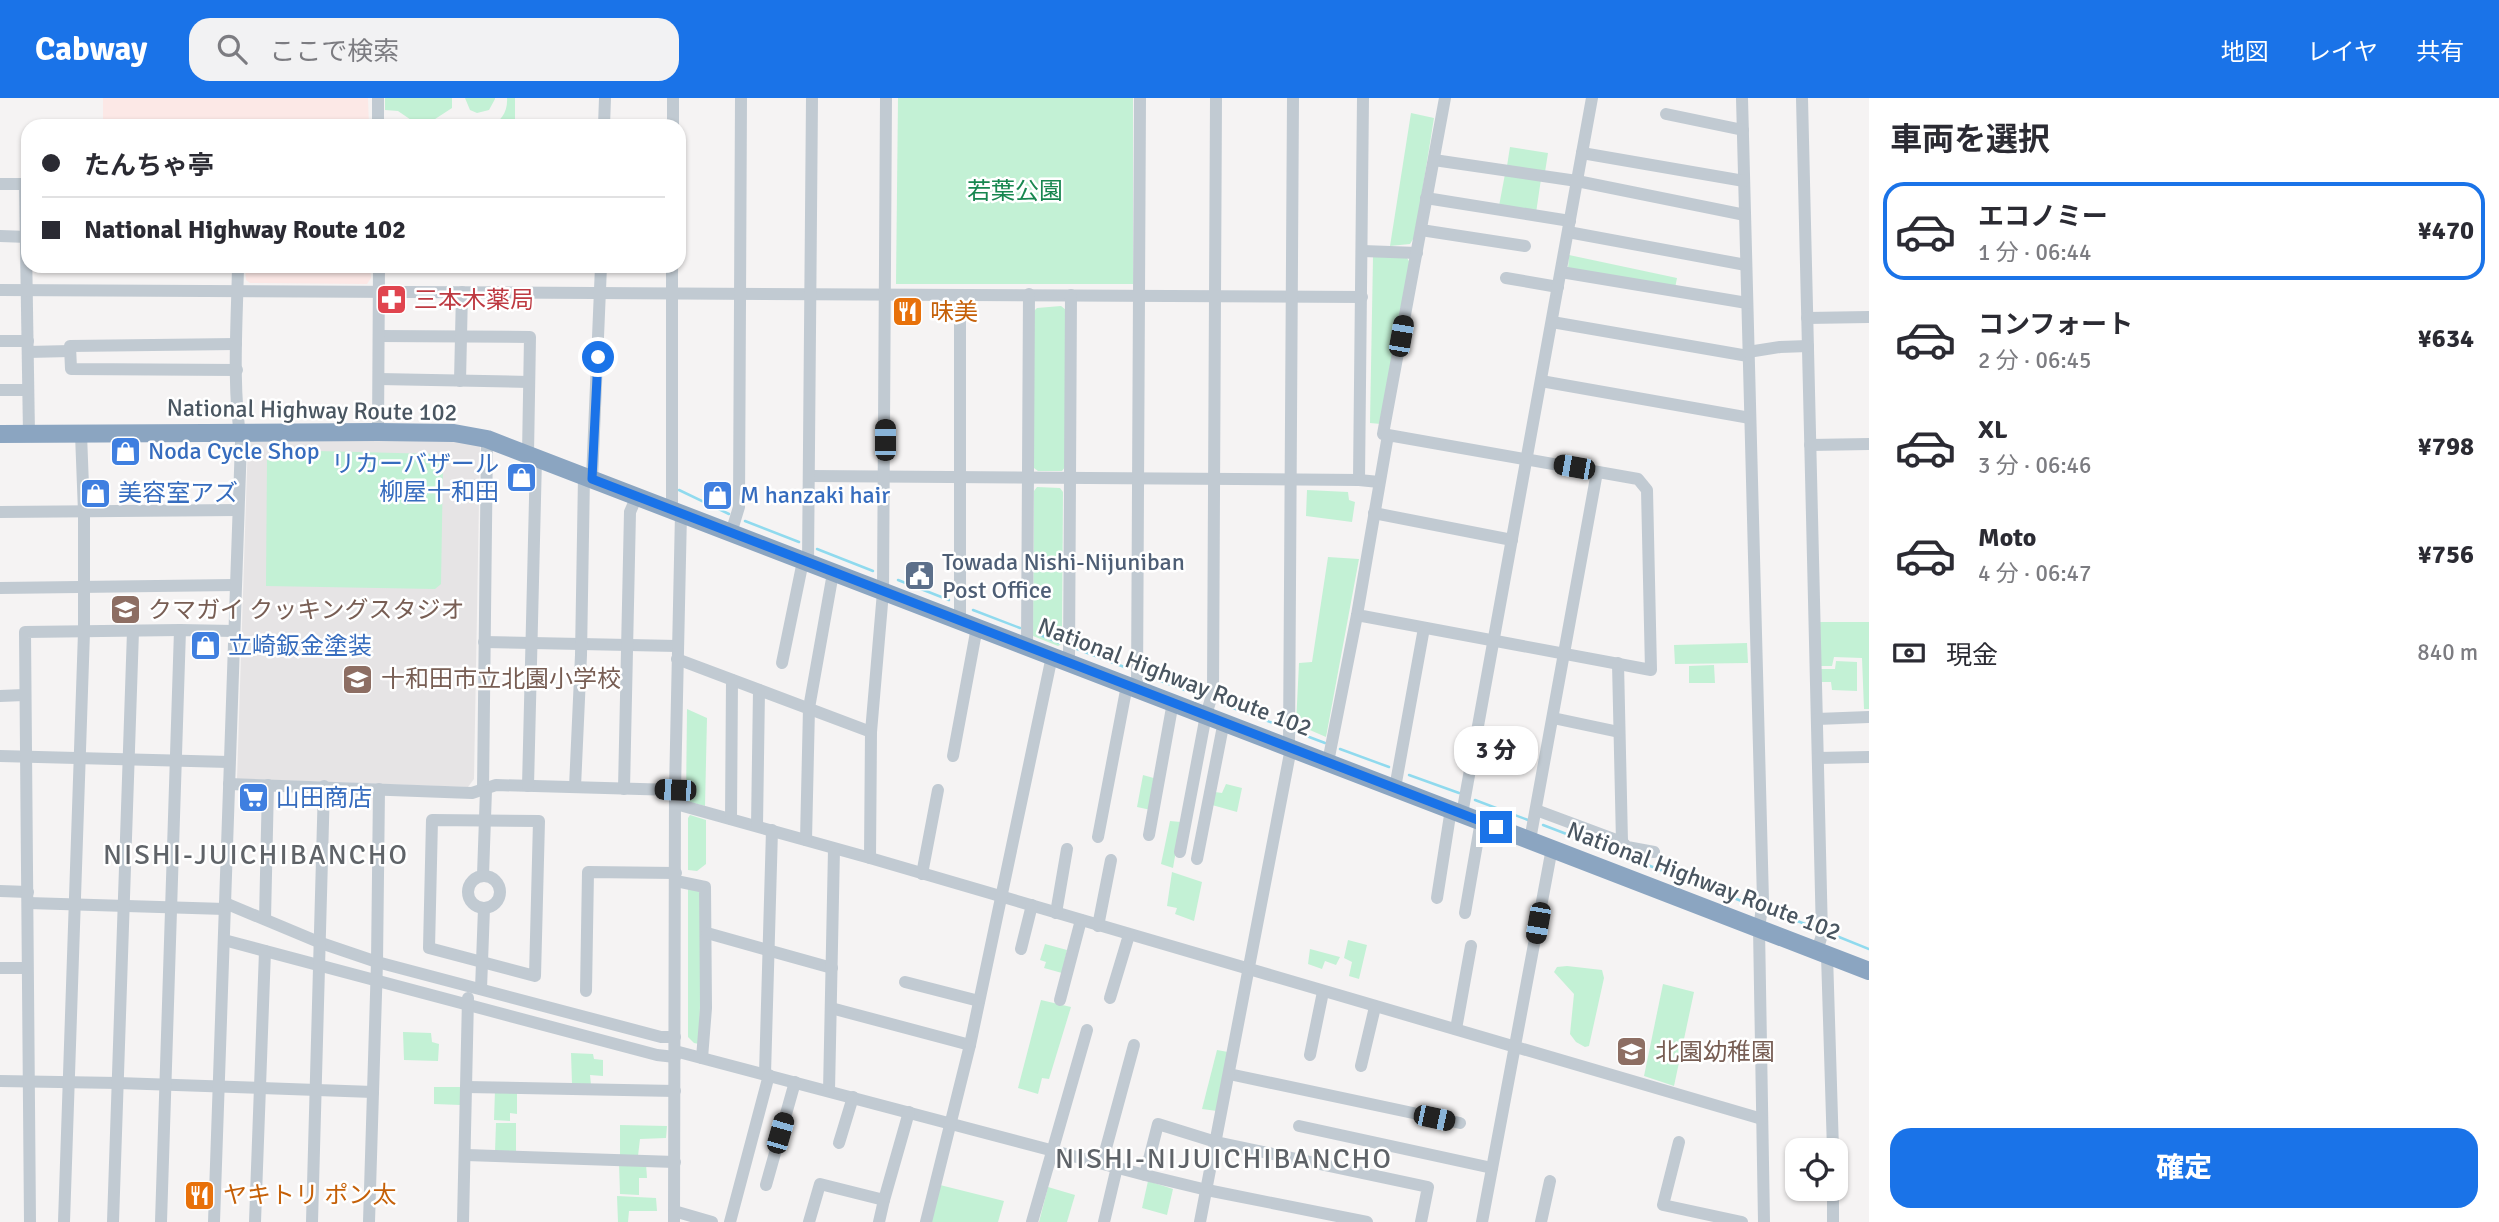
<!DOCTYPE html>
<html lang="ja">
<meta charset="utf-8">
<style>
body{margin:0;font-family:Signika,"Noto Sans JP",sans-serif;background:#f2f2f3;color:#2b2b33;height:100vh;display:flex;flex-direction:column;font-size:26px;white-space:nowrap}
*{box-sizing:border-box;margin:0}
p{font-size:23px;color:#7c7c81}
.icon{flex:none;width:38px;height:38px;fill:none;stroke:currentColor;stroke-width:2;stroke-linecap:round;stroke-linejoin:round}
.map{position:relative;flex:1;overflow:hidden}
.panel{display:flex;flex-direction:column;background:#fff;width:630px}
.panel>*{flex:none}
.guide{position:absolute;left:21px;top:21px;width:665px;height:154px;border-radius:21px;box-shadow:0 2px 5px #0004;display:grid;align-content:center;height:154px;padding:0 21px;background:#fff}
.buttons{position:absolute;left:1785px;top:1040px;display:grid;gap:14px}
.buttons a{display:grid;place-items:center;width:63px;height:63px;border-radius:14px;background:#fff;box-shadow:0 2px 5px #0004;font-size:35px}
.end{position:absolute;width:32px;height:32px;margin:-16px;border:9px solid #1a73e8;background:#fff;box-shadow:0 0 0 4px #fff}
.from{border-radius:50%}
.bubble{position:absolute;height:49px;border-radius:21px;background:#fff;box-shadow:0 2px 5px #0004;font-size:23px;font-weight:800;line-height:49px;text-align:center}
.car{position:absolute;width:21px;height:42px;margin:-21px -10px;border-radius:9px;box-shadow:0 0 5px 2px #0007;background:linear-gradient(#222 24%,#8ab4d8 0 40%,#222 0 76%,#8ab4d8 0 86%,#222 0)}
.guide b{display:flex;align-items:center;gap:24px;height:66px;font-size:26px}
.guide b+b{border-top:2px solid #e1e1e2}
.guide i{width:18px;height:18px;background:#2b2b33}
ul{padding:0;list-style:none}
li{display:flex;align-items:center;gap:21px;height:98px;margin:0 14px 10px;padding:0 7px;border:4px solid transparent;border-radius:21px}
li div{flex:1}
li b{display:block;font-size:26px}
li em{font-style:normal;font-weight:800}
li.current{border-color:#1a73e8}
li>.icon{width:63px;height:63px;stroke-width:1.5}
h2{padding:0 21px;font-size:32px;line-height:84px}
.pay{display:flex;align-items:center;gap:18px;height:77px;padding:0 21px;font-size:26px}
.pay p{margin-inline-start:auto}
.action{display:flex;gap:14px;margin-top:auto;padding:14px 21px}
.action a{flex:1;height:80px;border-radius:21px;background:#1a73e8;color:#fff;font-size:28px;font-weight:800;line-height:80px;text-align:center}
header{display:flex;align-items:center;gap:42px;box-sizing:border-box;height:98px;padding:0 35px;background:#1a73e8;color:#fff}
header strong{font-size:33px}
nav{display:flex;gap:38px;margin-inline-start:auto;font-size:24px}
.search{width:490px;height:63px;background:#f2f2f3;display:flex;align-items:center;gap:18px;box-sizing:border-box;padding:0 24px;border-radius:21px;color:#7c7c81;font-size:26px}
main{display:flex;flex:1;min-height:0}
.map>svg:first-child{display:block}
</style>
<header>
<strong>Cabway</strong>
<div class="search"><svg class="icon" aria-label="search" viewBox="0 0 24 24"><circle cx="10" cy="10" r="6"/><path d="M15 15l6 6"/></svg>ここで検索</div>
<nav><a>地図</a><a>レイヤ</a><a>共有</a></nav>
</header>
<main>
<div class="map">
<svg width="1869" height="1124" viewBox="0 0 1869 1124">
<rect width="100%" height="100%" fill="#f5f3f3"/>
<path fill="#e6e4e5" d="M248 342H446L480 347 474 681 468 689 237 681Z"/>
<g fill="#fce8e6">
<path d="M103 0H368L369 28H103Z"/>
<path d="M245 168H370L371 180 367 186 250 185 246 182Z"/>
</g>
<g fill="#c3f1d5">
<path d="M385 0H452V10L432 23 417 26 398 13 385 12Z"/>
<path d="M465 0H495V1L489 12 477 15 470 12Z"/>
<path d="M507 0H515V28H488C501 25 508 13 507 0Z"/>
<path d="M898 0H1133V186H896Z"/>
<path d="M1411 15 1434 20 1415 138 1410 146 1390 148Z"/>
<path d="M1510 49 1548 55 1545 74 1507 68Z"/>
<path d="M1505 76 1541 81 1536 115 1499 108Z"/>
<path d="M1569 157 1677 180 1675 190 1568 171Z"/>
<path d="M1406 158 1410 165 1381 326 1370 325 1373 159Z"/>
<path d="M1061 208 1066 212 1065 369 1062 373H1038L1034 370V213L1037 210Z"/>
<path d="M279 352 436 356 443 368 441 486 435 491 266 488 267 358Z"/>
<path d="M1037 389 1060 390 1063 394 1062 546 1058 548 1033 538 1034 393Z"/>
<path d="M1307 392 1348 394 1349 402 1355 404 1352 424 1306 418Z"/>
<path d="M1328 459 1359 461 1326 639 1296 626 1299 565 1312 564Z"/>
<path d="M1819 524H1869V611H1864L1862 560 1834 559 1832 568H1820Z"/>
<path d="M1747 545 1748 565 1675 566 1674 547Z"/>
<path d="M1836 563 1857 564V593L1832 592 1831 584H1821V571H1835Z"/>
<path d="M1714 567 1715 585H1689V568Z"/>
<path d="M687 611 707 620 705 708 686 703Z"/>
<path d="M1143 677 1157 681 1151 712 1137 709Z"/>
<path d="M1226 686 1242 690 1237 714 1212 707 1215 694 1222 695Z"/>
<path d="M690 717 706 722V766L697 773 688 772V720Z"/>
<path d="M1170 723 1181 724 1173 770 1161 766Z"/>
<path d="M1172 774 1202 784 1194 823 1175 816 1177 810 1167 808Z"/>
<path d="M694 789 703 797 699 946 694 945 688 939V790Z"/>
<path d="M1348 842 1367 847 1359 881 1349 878 1352 864 1344 860Z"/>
<path d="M1045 846 1067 852 1062 875 1044 870 1046 864 1040 862Z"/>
<path d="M1310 851 1340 859 1336 867 1325 863 1322 871 1308 866Z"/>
<path d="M1567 868 1602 872 1604 880 1589 948 1585 949 1576 944 1570 936 1574 896 1554 874 1557 869Z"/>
<path d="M1663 886 1694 894 1674 988 1644 978Z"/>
<path d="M1041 902 1071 909 1049 981 1042 980 1038 996 1018 990Z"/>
<path d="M403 934 431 935 432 944 439 946 438 963 404 962Z"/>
<path d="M1217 952 1228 954 1217 1013 1202 1011Z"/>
<path d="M571 955 593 956 594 961 603 962V978L590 977 591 987 572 986Z"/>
<path d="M434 989H461V1007L434 1006Z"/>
<path d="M495 992 517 993V1016L510 1015V1023L494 1022Z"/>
<path d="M496 1025H516V1054H495Z"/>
<path d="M620 1027 667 1028 666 1040 640 1041 638 1058H620Z"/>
<path d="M619 1065 646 1066 647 1080H639V1097L620 1096Z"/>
<path d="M1148 1083 1173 1091 1167 1117 1142 1110Z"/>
<path d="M940 1087 1004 1103 998 1124H931Z"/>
<path d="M1048 1089 1075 1097 1067 1124H1039Z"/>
<path d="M617 1098 656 1100 657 1113H629L628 1124H618Z"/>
</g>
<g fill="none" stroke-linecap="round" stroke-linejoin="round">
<g stroke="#90daee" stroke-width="2.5">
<path d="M679 392 729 416"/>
<path d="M745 423 799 444"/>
<path d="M817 451 873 473"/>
<path d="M898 482 949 502"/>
<path d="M973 512 1020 530"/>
<path d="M1040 537 1060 545"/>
<path d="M1077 551 1127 570"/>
<path d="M1147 578 1196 596"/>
<path d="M1225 607 1278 627"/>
<path d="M1296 634 1325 645"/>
<path d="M1340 651 1389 669"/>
<path d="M1409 677 1459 695"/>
<path d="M1475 702 1528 722"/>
<path d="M1543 727 1752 807"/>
<path d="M1770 813 1816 830"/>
<path d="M1839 839 1869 851"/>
</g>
<g stroke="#c1cad2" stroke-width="12">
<path d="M378 0V28"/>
<path d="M1742 0 1763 803 1759 830 1764 1124"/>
<path d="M1802 0 1822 837 1817 853"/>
<path d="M1666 16 1743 32"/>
<path d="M604 28 605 0"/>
<path d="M673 28V0"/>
<path d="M1582 55 1744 83"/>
<path d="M1434 62 1577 83 1745 117"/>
<path d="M0 86H28"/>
<path d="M25 86 29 336"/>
<path d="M1426 100 1570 123"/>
<path d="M1421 132 1525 148"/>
<path d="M1568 134 1746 167"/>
<path d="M0 138 28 139"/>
<path d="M1363 153 1417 155"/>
<path d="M1561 174 1747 205"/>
<path d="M1506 180 1558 189"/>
<path d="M0 192 1362 199"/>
<path d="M1807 220 1869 219"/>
<path d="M1552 224 1748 258"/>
<path d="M379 238 530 239 528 356"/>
<path d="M0 243H28"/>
<path d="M236 246 70 248 71 271 237 272"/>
<path d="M28 254 70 253"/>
<path d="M1748 254 1780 249 1808 248"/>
<path d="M379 281 529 284"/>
<path d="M460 283 462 194"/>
<path d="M1541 283 1750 320"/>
<path d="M0 292H28"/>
<path d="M378 334 379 168"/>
<path d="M1383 336 1445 0"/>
<path d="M1810 347 1869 346"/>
<path d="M810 378 1359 382 1379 384"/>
<path d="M592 381 601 168"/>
<path d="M1359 382 1363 0"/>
<path d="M672 412V168"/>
<path d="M0 414 238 412"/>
<path d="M1374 415 1512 442"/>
<path d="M731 435 739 409 741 0"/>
<path d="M808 465 812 0"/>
<path d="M0 490 235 487"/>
<path d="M960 523V197"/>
<path d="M484 544 677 548"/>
<path d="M1027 549 1029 196"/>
<path d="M677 561 871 634"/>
<path d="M1069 564 1071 197"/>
<path d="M782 565 803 463"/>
<path d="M1618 565 1622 744"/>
<path d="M1137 590 1140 0"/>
<path d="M0 598 24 597"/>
<path d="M1553 620 1619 634"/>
<path d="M1817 621 1869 619"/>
<path d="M1289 648 1293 0"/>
<path d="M0 658 229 664"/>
<path d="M953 658 977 529"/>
<path d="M1818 660 1869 659"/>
<path d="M1328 664 1357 517 1388 337 1638 381 1647 392 1651 572 1357 517"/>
<path d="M229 686 472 695 496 687 675 692"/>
<path d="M528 688 536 360"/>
<path d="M575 689 581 557 584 378"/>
<path d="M1395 690 1424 530"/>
<path d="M624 691 630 414 637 398"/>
<path d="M483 692 487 341"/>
<path d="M676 706 870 760 1762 1021"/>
<path d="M1536 712 1622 744 1627 749 1654 754"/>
<path d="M1462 716 1592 0"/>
<path d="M731 721 732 582"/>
<path d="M432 722 539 723 535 878 429 850Z"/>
<path d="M757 728 759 592"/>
<path d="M1149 737 1173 604"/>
<path d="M1098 739 1127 587"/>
<path d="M806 742 809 610 833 475"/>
<path d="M1530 742 1597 374"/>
<path d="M1180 754 1206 617 1213 594 1216 0"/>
<path d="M870 760 871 634 883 494 886 0"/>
<path d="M1197 761 1224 623"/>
<path d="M922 776 938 692"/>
<path d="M483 777 486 692"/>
<circle cx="484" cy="794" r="16"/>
<path d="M676 783 705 789 706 910 702 960"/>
<path d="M0 793 28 794"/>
<path d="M1437 800 1451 711"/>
<path d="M28 805 225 811"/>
<path d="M225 805 321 845 377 864 661 939H675"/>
<path d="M1056 815 1067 751"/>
<path d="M1465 815 1481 723"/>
<path d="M265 821 268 687"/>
<path d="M1098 828 1111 762"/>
<path d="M707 835 832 870"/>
<path d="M224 842 657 957 675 959"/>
<path d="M1021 851 1032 807"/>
<path d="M1827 857 1833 1052"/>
<path d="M0 870H27"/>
<path d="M905 884 979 903"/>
<path d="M481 891 484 810"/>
<path d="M586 893 588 774 676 775"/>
<path d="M1110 900 1129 837"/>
<path d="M1060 902 1081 822"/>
<path d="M831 910 970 947"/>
<path d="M1456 931 1471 848"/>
<path d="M675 953 1145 1077 1207 1092 1367 1124"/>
<path d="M1310 957 1323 894"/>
<path d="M1361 968 1375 909"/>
<path d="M765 976 772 732"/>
<path d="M1229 976 1460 1025"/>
<path d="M0 983 118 985 373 994"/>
<path d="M466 989 675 993"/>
<path d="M829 993 834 751"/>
<path d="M1299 1028 1492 1070"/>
<path d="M1679 1044 1663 1107 1742 1124"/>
<path d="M839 1045 853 999"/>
<path d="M466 1057 675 1064"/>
<path d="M1102 1065 1134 947"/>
<path d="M1145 1077 1158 1026 1216 1044 1428 1089 1421 1124"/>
<path d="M766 1087 795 984"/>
<path d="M674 1113 712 1124"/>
<path d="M30 1124 25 534 180 532"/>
<path d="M64 1124 84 534V414L81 336"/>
<path d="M113 1124 133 533"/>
<path d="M161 1124 180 532 234 533"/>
<path d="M214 1124 241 344C232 287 237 226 238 168"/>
<path d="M255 1124 265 853"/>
<path d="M312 1124 324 688"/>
<path d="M369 1124 377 864 379 691"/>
<path d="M463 1124 468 900"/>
<path d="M674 1124 675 692 681 415"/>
<path d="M730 1124 769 977"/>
<path d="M809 1124 820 1086 884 1102 909 1014"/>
<path d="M879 1124 884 1102"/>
<path d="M926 1124 970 947 1052 558"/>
<path d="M1032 1124 1087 932"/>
<path d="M1104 1124 1117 1069"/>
<path d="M1200 1124 1291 650"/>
<path d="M1482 1124 1552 750"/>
<path d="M1541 1124 1550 1083"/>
<path d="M1833 1124V1090"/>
</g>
<path stroke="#8ba5c1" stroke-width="18" d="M0 336 378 334 454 335 487 341 1869 873"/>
</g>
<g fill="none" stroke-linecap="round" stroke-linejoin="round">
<path stroke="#1a73e8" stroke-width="9" d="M598 259 592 381 1496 729"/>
</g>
<defs>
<symbol id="pharmacy-square" viewBox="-11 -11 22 22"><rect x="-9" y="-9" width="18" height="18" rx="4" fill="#e0444e" stroke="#fff"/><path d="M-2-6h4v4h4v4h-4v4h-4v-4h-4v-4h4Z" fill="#fff"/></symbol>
<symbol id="restaurant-square" viewBox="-11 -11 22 22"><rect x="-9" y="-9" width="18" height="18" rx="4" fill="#e8710a" stroke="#fff"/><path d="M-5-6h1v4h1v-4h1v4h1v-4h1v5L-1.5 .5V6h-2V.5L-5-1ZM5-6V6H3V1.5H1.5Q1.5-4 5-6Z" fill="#fff"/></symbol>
<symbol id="shop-square" viewBox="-11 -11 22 22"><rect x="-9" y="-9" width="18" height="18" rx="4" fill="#3f7fe0" stroke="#fff"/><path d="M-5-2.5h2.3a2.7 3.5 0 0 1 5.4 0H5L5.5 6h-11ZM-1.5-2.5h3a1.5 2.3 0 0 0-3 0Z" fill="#fff"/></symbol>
<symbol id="civic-square" viewBox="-11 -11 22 22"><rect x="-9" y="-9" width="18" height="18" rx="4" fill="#5c6f8a" stroke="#fff"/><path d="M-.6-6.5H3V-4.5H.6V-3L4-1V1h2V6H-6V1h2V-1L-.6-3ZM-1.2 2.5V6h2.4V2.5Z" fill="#fff"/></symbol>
<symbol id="school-square" viewBox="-11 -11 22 22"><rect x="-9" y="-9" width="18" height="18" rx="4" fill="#8d6e63" stroke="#fff"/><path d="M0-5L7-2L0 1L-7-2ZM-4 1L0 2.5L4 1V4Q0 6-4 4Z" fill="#fff"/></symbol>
<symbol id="supermarket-square" viewBox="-11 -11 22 22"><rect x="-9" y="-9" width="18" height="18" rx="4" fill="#3f7fe0" stroke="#fff"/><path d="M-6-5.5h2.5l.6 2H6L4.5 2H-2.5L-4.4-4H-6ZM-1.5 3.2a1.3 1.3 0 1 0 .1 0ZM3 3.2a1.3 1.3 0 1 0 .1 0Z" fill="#fff"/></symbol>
</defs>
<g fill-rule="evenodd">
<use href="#pharmacy-square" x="374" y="184" width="35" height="35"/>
<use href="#restaurant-square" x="890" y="196" width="35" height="35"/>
<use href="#shop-square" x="108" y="336" width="35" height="35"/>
<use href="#shop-square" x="504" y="362" width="35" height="35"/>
<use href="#shop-square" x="78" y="378" width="35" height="35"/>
<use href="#shop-square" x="700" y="380" width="35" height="35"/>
<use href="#civic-square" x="902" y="460" width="35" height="35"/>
<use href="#school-square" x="108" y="494" width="35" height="35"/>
<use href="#shop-square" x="188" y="530" width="35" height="35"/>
<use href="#school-square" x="340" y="564" width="35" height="35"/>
<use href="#supermarket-square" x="236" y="682" width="35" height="35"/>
<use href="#school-square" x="1614" y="936" width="35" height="35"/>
<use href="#restaurant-square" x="182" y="1080" width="35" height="35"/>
</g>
<g text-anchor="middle" stroke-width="5" stroke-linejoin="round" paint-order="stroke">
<g font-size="24" fill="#17864f" stroke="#fff">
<text x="1015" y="101">若葉公園</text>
</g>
<g font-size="24" fill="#be3a42" stroke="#fff" text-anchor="start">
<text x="414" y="210">三本木薬局</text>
</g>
<g font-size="24" fill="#c56008" stroke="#fff" text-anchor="start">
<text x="930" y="222">味美</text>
<text x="223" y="1105">ヤキトリ ポン太</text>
</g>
<g font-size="24" fill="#4a5661" stroke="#fff">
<text transform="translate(312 312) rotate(1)" y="8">National Highway Route 102</text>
<text transform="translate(1175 579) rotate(21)" y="8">National Highway Route 102</text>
<text transform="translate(1704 783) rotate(21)" y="8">National Highway Route 102</text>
</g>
<g font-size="24" fill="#366cbe" stroke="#fff" text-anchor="start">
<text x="148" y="361">Noda Cycle Shop</text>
<text x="499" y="374" text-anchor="end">リカーバザール<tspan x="499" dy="28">柳屋十和田</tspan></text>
<text x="118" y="403">美容室アズ</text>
<text x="740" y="405">M hanzaki hair</text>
<text x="228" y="556">立崎鈑金塗装</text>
<text x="276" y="708">山田商店</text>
</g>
<g font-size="24" fill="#4e5e75" stroke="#fff" text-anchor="start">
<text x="942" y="472">Towada Nishi-Nijuniban<tspan x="942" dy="28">Post Office</tspan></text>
</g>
<g font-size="24" fill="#785e54" stroke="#fff" text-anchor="start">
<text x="148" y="520">クマガイ クッキングスタジオ</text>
<text x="381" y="589">十和田市立北園小学校</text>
<text x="1655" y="962">北園幼稚園</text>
</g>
<g font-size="28" letter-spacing="2" fill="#5f6368" stroke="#fff">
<text x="256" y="766">NISHI-JUICHIBANCHO</text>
<text x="1224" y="1070">NISHI-NIJUICHIBANCHO</text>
</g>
</g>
</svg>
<div class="buttons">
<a><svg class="icon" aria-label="locate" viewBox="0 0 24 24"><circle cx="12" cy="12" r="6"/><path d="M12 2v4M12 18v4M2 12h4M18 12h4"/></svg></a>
</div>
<i class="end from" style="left:598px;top:259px"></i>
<i class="end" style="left:1496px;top:729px"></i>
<div class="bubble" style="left:1454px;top:628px;width:84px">3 分</div>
<i class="car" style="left:1401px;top:238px;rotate:10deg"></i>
<i class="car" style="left:885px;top:342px;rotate:0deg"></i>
<i class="car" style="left:1574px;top:369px;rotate:280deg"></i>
<i class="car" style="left:675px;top:692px;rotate:272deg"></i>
<i class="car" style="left:1538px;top:825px;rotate:190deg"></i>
<i class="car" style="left:1434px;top:1020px;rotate:102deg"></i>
<i class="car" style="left:780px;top:1035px;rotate:16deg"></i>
<div class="guide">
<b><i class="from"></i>たんちゃ亭</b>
<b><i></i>National Highway Route 102</b>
</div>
</div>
<section class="panel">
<h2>車両を選択</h2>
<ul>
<li class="current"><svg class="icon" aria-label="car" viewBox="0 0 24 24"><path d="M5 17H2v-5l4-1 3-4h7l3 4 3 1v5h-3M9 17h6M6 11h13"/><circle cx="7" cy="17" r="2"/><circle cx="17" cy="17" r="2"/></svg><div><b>エコノミー</b><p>1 分 · 06:44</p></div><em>¥470</em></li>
<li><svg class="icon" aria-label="car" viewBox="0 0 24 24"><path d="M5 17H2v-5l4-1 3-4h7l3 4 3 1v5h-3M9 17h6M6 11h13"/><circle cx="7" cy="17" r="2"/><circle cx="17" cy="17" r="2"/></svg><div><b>コンフォート</b><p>2 分 · 06:45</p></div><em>¥634</em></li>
<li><svg class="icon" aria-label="car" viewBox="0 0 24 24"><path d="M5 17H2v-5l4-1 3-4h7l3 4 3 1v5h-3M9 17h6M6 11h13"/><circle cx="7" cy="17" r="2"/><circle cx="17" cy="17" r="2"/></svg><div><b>XL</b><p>3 分 · 06:46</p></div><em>¥798</em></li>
<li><svg class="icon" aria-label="car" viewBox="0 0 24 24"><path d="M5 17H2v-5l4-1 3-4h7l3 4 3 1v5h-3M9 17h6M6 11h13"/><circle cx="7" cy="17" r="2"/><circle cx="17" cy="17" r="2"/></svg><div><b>Moto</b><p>4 分 · 06:47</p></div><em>¥756</em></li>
</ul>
<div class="pay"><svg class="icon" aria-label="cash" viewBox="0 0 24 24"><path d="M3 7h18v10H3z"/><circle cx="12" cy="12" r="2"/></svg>現金<p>840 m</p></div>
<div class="action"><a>確定</a></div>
</section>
</main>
